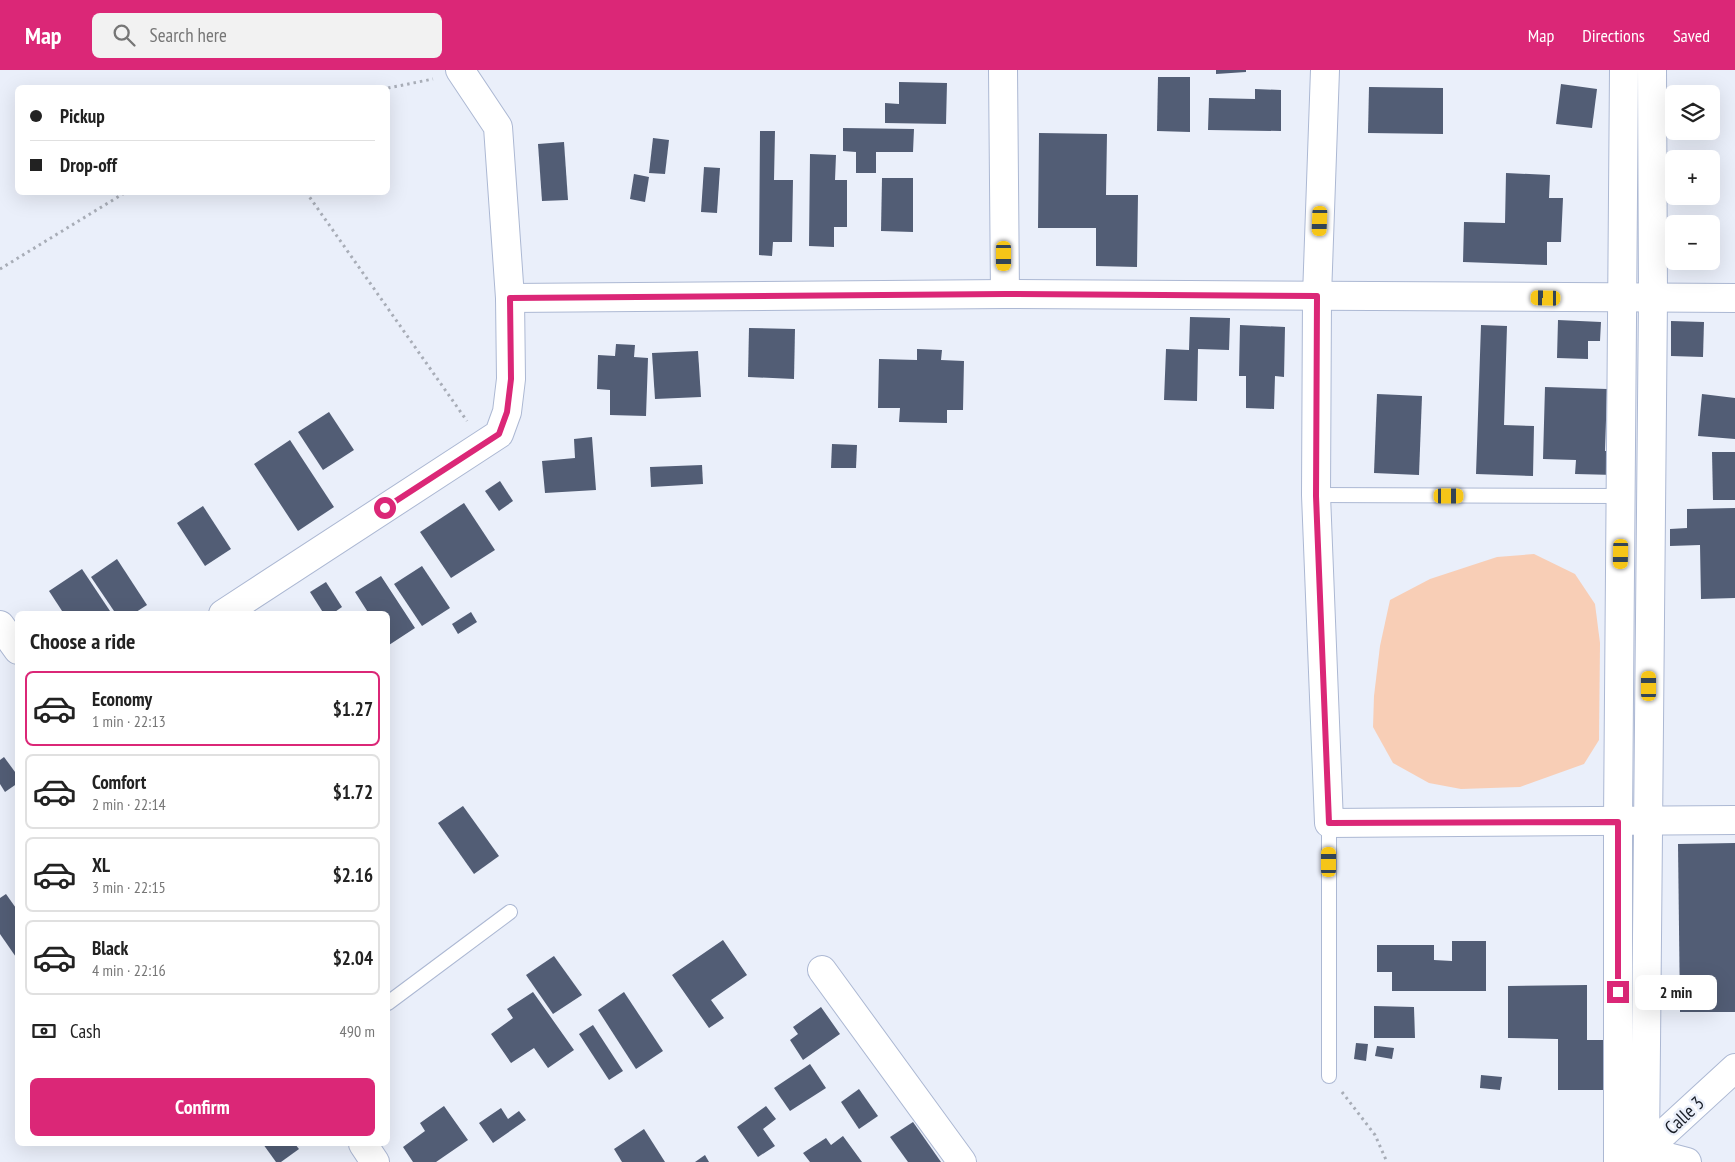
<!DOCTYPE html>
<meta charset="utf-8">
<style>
body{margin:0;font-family:"PT Sans Narrow",sans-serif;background:#f2f2f2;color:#222;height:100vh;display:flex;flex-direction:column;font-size:19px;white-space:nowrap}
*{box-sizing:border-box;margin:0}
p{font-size:16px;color:#767676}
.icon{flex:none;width:28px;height:28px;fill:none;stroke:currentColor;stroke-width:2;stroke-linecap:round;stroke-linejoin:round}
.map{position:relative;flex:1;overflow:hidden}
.side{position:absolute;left:15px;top:541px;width:375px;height:535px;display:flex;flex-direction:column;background:#fff;border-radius:8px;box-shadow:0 5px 20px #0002}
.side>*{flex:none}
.top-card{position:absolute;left:15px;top:15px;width:375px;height:110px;border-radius:8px;box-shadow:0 5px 20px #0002;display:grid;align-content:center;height:110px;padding:0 15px;background:#fff}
.controls{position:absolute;left:1665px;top:15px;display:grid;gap:10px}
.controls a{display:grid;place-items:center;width:55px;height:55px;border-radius:8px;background:#fff;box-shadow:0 5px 20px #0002;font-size:25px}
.end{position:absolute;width:22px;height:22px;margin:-11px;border:6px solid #db2777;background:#fff;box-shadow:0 0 0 2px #fff}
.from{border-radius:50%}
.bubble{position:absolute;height:35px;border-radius:8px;background:#fff;box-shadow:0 5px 20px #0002;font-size:16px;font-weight:700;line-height:35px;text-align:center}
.car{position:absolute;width:15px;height:30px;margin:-15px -8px;border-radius:6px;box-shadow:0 0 4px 1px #0007;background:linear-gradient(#f5c518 24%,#345 0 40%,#f5c518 0 76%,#345 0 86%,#f5c518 0)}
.top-card b{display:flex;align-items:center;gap:18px;height:48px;font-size:19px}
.top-card b+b{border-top:1px solid #e0e0e0}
.top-card i{width:12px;height:12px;background:#222}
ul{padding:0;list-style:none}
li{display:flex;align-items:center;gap:15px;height:75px;margin:0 10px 8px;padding:0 5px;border:2px solid #e0e0e0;border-radius:8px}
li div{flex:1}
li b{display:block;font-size:19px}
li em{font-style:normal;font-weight:700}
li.active{border-color:#db2777}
li>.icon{width:45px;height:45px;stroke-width:1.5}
h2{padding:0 15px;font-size:22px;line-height:60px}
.pay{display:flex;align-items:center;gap:12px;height:55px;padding:0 15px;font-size:19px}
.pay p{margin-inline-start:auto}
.action{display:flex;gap:10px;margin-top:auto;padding:10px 15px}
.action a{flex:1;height:58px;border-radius:8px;background:#db2777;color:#fff;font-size:20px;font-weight:700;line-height:58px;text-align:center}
header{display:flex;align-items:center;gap:30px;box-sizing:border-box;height:70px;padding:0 25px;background:#db2777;color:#fff}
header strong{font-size:24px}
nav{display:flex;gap:28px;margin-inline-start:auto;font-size:18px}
.search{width:350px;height:45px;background:#f2f2f2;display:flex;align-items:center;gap:12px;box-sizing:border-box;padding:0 18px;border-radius:8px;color:#767676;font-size:19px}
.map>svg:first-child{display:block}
</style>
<header>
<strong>Map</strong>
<div class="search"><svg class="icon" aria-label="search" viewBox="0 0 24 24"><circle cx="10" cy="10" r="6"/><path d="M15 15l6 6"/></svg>Search here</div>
<nav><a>Map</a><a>Directions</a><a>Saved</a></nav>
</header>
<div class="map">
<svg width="1735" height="1092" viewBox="0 0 1735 1092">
<rect width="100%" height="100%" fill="#eaeffa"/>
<path fill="#f8ceb6" d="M1534 484 1575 504 1595 534 1600 573 1599 670 1584 694 1520 717 1461 719 1429 713 1393 693 1373 657 1374 626 1380 576 1390 530 1430 509 1497 487Z"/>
<g fill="#525d75">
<path d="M1216 0H1246V2L1216 4Z"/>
<path d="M1158 7H1190V62L1157 61Z"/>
<path d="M899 12 947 13 946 54 885 53V33L899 34Z"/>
<path d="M1561 14 1597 19 1592 58 1556 54Z"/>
<path d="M1369 17 1443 18V64L1368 63Z"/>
<path d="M1255 19 1281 20V61L1208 60 1209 28 1255 29Z"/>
<path d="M843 58 914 59 913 82H876V103H856V82L843 81Z"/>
<path d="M760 61H775L774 110H793L792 172H773L772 186 759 185Z"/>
<path d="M1039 63 1107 64 1106 125H1138L1137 197 1096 196V158H1038Z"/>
<path d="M653 68 669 70 665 104 649 103Z"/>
<path d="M564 72 568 130 542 131 538 74Z"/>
<path d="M810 84 836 85 835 110H847V157H834V177L809 176Z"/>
<path d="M704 97 720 98 717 143 701 142Z"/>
<path d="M1506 103 1550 105 1549 128H1563L1561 172H1547V195L1463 192 1464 152 1505 153Z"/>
<path d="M634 104 649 107 645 132 630 129Z"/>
<path d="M882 108H913V162L881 161Z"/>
<path d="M1190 247 1230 248 1229 280 1198 279 1197 331 1164 330 1166 279 1189 280Z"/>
<path d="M1558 250 1601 252 1600 271H1588V289L1557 288Z"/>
<path d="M1671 251 1704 252 1703 287 1671 286Z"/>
<path d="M1240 255 1285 257 1284 307 1275 306 1274 339 1246 338V306H1239Z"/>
<path d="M1481 255 1507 256 1504 355 1534 356 1533 406 1476 404Z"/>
<path d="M749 258 795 259 794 309 748 307Z"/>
<path d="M616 274 635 275 634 287 648 288 646 346 610 345V320L597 319 598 285 615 286Z"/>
<path d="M917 279 942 280 941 290 964 291 963 340H947V353L899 352 900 338H878L879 289 917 290Z"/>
<path d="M698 281 701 327 655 329 652 283Z"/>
<path d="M1545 317 1607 319 1605 381H1615V405L1575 404 1576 390 1543 389Z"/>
<path d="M1377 324 1422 326 1419 405 1374 403Z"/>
<path d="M1702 324 1735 328V369L1698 366Z"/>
<path d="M329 342 354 380 323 400 298 362Z"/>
<path d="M592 367 596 420 545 423 542 391 575 388 574 369Z"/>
<path d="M290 370 334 437 298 461 254 394Z"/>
<path d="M832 374 857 375 856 398H831Z"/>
<path d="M1712 382H1735V430H1713Z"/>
<path d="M702 395 703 414 651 417 650 397Z"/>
<path d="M500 411 513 431 499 441 485 421Z"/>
<path d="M464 433 495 480 451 508 420 462Z"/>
<path d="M203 436 231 479 205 496 177 453Z"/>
<path d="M1735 438V528L1701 529 1700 475 1670 476V459L1687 458V439Z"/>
<path d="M117 489 147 535 133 544H116L91 507Z"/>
<path d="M422 496 450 538 422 556 394 514Z"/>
<path d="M82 499 112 544H64L49 521Z"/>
<path d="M381 506 415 558 389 575 388 573V544H369L355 522Z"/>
<path d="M326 512 342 537 332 544H324L310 522Z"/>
<path d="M471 542 477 552 458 564 452 554Z"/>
<path d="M4 687 18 706V713L5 722 0 714V690Z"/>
<path d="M463 736 499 786 474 804 438 753Z"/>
<path d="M1735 773V942H1680L1678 774Z"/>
<path d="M6 824 18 841V890L0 864V828Z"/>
<path d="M723 870 747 905 711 930 724 948 709 958 672 905Z"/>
<path d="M1452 871H1486V921H1392V902H1377V875H1434V890L1452 891Z"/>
<path d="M554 886 582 925 553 944 526 905Z"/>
<path d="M1587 915V970H1605V1020H1558V969L1508 968V916Z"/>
<path d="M533 922 574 980 548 998 534 978 511 993 491 964 513 948 507 939Z"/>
<path d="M624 922 663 981 636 999 598 940Z"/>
<path d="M1374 936 1414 937 1415 968H1374Z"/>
<path d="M821 937 840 964 803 990 790 970 798 964 793 957Z"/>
<path d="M593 955 623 1001 609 1010 579 964Z"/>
<path d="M1356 973 1368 974 1366 991 1354 989Z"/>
<path d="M1377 976 1394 978 1392 989 1375 986Z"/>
<path d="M810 994 826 1018 790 1041 774 1018Z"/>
<path d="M1481 1005 1502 1007 1500 1020 1480 1018Z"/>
<path d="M859 1019 878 1046 859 1059 841 1032Z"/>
<path d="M444 1036 468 1070 436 1092H413L403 1077 425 1061 420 1053Z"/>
<path d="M766 1036 776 1049 763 1059 775 1076 758 1087 737 1057Z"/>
<path d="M501 1038 508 1049 519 1041 526 1050 493 1073 479 1053Z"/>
<path d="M913 1052 941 1092H908L890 1067Z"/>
<path d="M644 1059 665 1092H622L614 1079Z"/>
<path d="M843 1066 862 1092H810L803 1083 826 1068 831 1075Z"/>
<path d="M263 1074H295L299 1079 281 1092H276Z"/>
<path d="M705 1085 709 1092H695Z"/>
</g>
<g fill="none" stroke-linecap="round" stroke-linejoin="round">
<defs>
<g id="service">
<path d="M1316 425 1621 426"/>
<path d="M388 933 510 842"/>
<path d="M1329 1006V753"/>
</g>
<g id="minor">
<path d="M1003 0 1005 224"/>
<path d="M1325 0 1317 226 1316 425 1329 753 1735 750"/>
<path d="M510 228 1005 224 1735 228"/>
<path d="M223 544 499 364 507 342 511 309 510 228 498 57 460 0"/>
<path d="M0 555 18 580"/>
<path d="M822 900 962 1092"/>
<path d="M363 1074 375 1092"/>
<path d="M1645 1081 1653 228 1652 0"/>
<path d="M1645 1081 1687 1092"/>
<path d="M1637 1088 1735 998"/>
<path d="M1618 1092V752L1624 0"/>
</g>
</defs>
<use href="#service" stroke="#acb8d3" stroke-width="16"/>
<use href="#minor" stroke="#acb8d3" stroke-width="30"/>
<g stroke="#a8adb7" stroke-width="3" stroke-dasharray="2.5 4" stroke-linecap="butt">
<path d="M388 18 433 9"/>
<path d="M306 122 467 351"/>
<path d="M0 199 126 122"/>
<path d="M1342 1022 1375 1065 1387 1092"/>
</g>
<use href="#service" stroke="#fff" stroke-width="14"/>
<use href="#minor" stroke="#fff" stroke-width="28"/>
</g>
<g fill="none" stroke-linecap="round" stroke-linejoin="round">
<path stroke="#db2777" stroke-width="6" d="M385 438 499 364 507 342 511 309 510 228 1005 224 1317 226 1316 426 1329 753 1618 752V922"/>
</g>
<g text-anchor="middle" stroke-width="5" stroke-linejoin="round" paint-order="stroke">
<g font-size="19" fill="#171c25" stroke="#eaeffa">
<text transform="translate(1684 1045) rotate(-43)" y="7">Calle 3</text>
</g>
</g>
</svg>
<div class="controls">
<a><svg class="icon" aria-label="layers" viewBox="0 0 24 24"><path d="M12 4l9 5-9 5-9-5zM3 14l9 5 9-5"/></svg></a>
<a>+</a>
<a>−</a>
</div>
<i class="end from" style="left:385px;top:438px"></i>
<i class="end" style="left:1618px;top:922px"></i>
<div class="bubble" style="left:1635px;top:905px;width:82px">2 min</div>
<i class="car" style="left:1320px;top:151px;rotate:182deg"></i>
<i class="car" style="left:1004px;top:186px;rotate:180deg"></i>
<i class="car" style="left:1546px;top:228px;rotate:271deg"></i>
<i class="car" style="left:1449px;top:426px;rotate:90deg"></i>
<i class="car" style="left:1621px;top:484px;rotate:181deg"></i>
<i class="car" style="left:1649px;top:616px;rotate:0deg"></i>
<i class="car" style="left:1329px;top:792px;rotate:0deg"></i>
<div class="top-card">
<b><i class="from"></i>Pickup</b>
<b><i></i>Drop-off</b>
</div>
<section class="side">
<h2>Choose a ride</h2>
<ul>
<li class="active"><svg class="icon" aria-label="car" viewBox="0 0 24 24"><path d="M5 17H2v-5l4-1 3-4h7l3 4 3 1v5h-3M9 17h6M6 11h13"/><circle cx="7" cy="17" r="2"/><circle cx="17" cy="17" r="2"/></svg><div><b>Economy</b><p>1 min · 22:13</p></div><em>$1.27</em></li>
<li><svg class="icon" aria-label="car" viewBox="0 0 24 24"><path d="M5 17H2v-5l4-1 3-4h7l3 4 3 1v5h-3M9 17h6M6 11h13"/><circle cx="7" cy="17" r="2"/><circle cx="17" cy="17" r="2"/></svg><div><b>Comfort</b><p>2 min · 22:14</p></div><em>$1.72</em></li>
<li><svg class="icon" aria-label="car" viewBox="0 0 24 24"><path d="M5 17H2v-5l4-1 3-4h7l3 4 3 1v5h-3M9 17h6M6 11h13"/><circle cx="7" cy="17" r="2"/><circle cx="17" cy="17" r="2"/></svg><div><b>XL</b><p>3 min · 22:15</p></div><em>$2.16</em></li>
<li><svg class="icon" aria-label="car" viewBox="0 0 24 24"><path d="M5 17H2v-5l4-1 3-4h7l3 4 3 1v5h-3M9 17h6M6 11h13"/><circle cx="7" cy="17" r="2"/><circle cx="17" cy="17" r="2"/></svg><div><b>Black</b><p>4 min · 22:16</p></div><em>$2.04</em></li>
</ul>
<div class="pay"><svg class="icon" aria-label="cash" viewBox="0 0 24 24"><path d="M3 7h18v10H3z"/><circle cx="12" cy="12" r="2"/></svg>Cash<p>490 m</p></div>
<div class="action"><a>Confirm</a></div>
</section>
</div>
